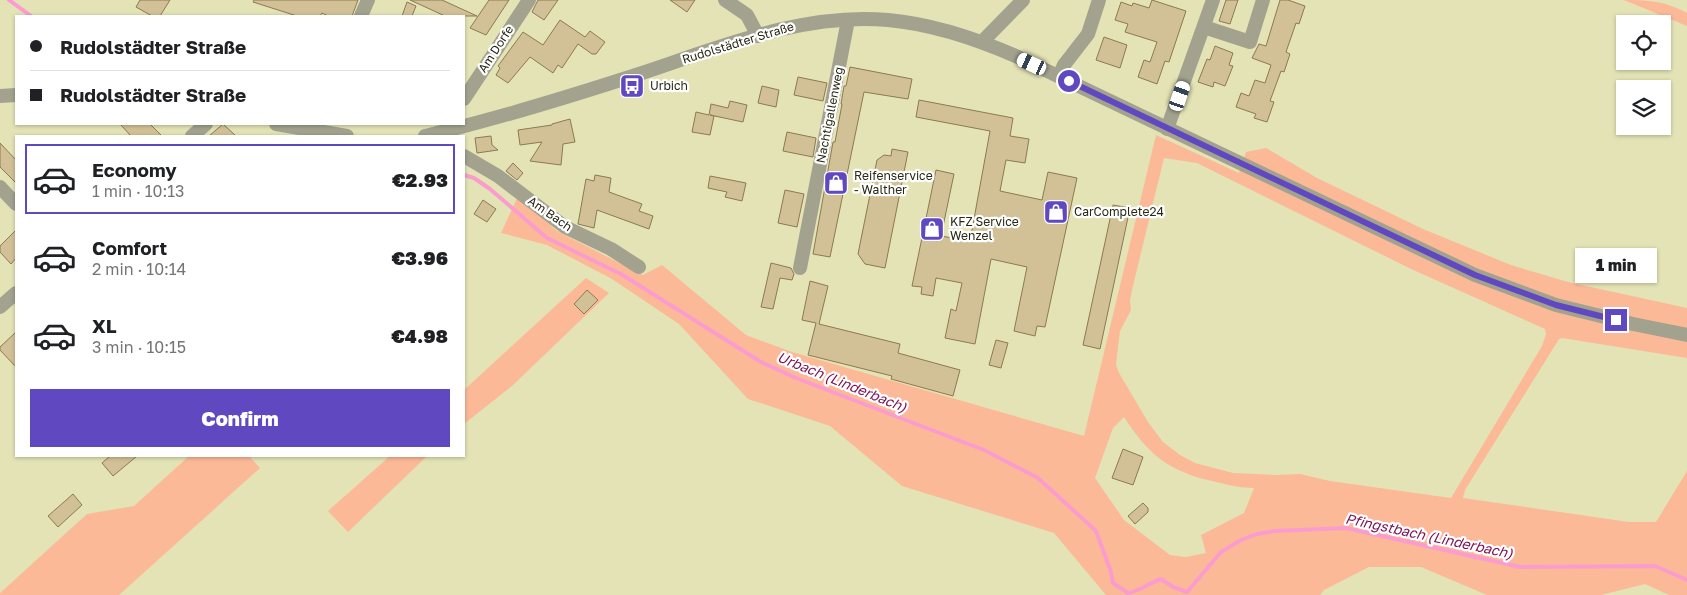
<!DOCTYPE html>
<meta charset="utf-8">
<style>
body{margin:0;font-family:"Golos Text",sans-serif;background:#f6f6f6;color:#202124;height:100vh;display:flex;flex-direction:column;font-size:19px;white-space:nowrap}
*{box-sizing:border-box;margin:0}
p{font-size:16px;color:#757577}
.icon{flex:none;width:28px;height:28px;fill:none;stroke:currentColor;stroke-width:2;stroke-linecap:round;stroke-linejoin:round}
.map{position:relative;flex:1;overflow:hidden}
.side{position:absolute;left:15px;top:135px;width:450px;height:322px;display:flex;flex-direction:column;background:#fff;border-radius:0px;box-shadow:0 1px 4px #0004}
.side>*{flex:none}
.hud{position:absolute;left:15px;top:15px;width:450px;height:110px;border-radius:0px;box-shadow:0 1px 4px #0004;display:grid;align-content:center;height:110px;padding:0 15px;background:#fff}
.fabs{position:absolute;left:1616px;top:15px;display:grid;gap:10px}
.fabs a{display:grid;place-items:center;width:55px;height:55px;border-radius:0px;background:#fff;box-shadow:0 1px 4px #0004;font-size:25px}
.end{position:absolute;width:22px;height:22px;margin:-11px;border:6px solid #6048c0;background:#fff;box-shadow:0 0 0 2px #fff}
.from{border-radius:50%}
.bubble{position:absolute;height:35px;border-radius:0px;background:#fff;box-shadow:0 1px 4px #0004;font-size:16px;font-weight:800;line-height:35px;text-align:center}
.car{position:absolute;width:15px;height:30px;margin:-15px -8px;border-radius:6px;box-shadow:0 0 4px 1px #0007;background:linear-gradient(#fff 24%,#345 0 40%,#fff 0 76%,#345 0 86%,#fff 0)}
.hud b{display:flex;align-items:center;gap:18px;height:48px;font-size:19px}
.hud b+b{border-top:1px solid #e0e0e0}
.hud i{width:12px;height:12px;background:#202124}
ul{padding:9px 0 0;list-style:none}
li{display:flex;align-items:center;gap:15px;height:70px;margin:0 10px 8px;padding:0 5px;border:2px solid transparent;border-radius:0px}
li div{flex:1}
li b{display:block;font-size:19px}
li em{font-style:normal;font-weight:800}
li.active{border-color:#6048c0}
li>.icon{width:45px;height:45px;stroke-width:1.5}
.action{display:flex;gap:10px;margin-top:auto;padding:10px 15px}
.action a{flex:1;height:58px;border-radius:0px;background:#6048c0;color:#fff;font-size:20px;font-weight:800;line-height:58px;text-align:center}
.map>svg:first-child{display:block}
</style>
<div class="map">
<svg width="1687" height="595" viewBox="0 0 1687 595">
<rect width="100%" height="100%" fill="#e3e3b6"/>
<g fill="#fcb997" fill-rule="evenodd">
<path d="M1624 0C1647 0 1666 1 1687 13V26Z"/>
<path d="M1156 135 1239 173 1246 152 1266 148 1317 178 1340 189 1423 229 1511 265 1568 282 1687 308V358L1562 338 1559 339 1465 490 1463 498 1629 522H1656L1687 471V595H1669L1645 584 1601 595H1487L1421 567H1369L1324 590 1320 595H1106L1054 533 902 486 830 426 748 399 679 324 612 279 547 245 501 233 518 196 557 231 643 275 662 265 746 335 792 352 1084 436ZM1164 158 1197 163 1409 268 1545 329 1546 334 1542 346 1451 498 1330 481 1300 474 1277 475 1233 473 1195 463 1180 455 1163 442 1148 422 1119 373 1116 364 1120 331 1131 310 1130 301 1132 290ZM1124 417C1149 456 1170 472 1216 482 1229 485 1241 488 1254 488L1244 513 1201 535 1206 553 1186 557 1170 555 1124 520 1095 478 1113 428Z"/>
<path d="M586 278 609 293 513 385 464 424V390Z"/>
<path d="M189 456H249L260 468 119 595H0V593L87 514 134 506Z"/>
<path d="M390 456H427L348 532 328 511Z"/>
</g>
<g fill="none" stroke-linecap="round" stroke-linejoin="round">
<g stroke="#fb9ccf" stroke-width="4">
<path d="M9 0 31 16"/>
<path d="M464 175 474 178 490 189 547 238 621 274 761 362 796 378 984 450 1038 478 1096 531 1111 572 1113 583 1128 593C1140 591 1149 583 1161 579L1173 587 1187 592"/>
<path d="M1187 592 1221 552 1241 540 1257 534 1275 531 1346 528 1520 567 1655 566 1687 580"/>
</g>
</g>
<g fill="#d2c096" stroke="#8b7a52">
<path d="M140 0H170L160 16H152L136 7Z"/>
<path d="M254 0H358L352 16H328L322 13 320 16H297L253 2Z"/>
<path d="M410 0H442L477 16H445Z"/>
<path d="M489 0H509L486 35 470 28Z"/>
<path d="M538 0H558L544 20 532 12Z"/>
<path d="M670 0H695L687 12Z"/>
<path d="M1152 0 1186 11 1169 62 1165 61 1157 84 1138 77 1144 60 1150 62 1157 42 1125 32 1128 24 1115 20 1121 2 1132 6 1133 3 1149 8Z"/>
<path d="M1226 0H1238L1230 24 1219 21Z"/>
<path d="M1280 0H1288L1305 6 1299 24 1296 23 1286 52 1290 54 1284 72 1281 71 1270 101 1274 102 1267 122 1254 118 1256 114 1236 107 1241 93 1249 96 1255 80 1265 83 1271 65 1252 58 1259 44 1266 46Z"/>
<path d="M407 2 416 6 412 16H402Z"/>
<path d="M560 20 585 37 590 31 605 42 596 54H592L578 44 562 68 558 65 553 73 530 57 508 83 496 75 500 68 498 66 523 32 543 45Z"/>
<path d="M1104 37 1127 45 1120 68 1096 60Z"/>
<path d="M1215 46 1233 53 1229 65 1233 66 1225 86 1214 82 1213 87 1198 82 1207 59 1210 60Z"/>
<path d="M850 67 912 79 908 99 864 92 830 257 813 254 833 142H835L842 104H841L844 86H846Z"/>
<path d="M798 77 827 83 823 101 794 95Z"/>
<path d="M762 86 779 90 776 107 758 103Z"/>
<path d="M919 100 1013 118 1010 136 1029 139 1025 163 1006 160 1000 191 1042 200 1048 172 1077 178 1045 327 1037 326 1035 336 1014 331 1027 267 991 259 975 344 945 338 951 309 956 311 962 283 936 278 933 296 921 294 922 287 912 286 936 170 954 174 941 236 970 241 990 131 916 117Z"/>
<path d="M730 101 747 105 743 122 710 115 714 116 710 135 692 132 696 112 709 115 711 104 728 108Z"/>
<path d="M570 119 575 142 563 144 561 165 530 161 542 142 520 145 518 130 552 125V124Z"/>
<path d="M120 124H150L162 136H131Z"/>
<path d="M223 124 236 136H209Z"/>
<path d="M787 132 816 138 813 157 783 151Z"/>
<path d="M491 136 492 145 498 150 477 153 475 138Z"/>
<path d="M0 143 16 160V183L0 167Z"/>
<path d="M892 149 908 152 885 268 865 264 858 254 877 160 884 155 891 156Z"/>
<path d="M513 163 523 173 517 180 506 171Z"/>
<path d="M595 175 611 178 609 192 642 204 639 211 653 216 649 229 597 210 594 228 578 224 586 179 594 181Z"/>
<path d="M710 176 746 183 742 201 725 197 727 192 708 188Z"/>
<path d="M785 190 804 194 797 227 778 223Z"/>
<path d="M483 200 496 209 487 222 474 214Z"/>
<path d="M1113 205 1130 208 1100 349 1083 345Z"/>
<path d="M16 230V258L11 264 0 252V246Z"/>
<path d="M771 263 791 268 794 274 792 280 780 278 773 309 761 307Z"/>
<path d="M810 281 828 286 819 324 900 344 898 353 960 370 953 396 891 379 892 376 808 355 816 323 802 320Z"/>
<path d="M587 290 598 300 584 314 574 304Z"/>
<path d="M16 332V367L0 350V347Z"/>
<path d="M996 340 1008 343 1001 368 989 365Z"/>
<path d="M1123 449 1143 457 1133 485 1112 478Z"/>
<path d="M110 456H137L113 476 102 463Z"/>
<path d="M73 494 82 505 58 527 48 516Z"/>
<path d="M1143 503 1148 508V512L1135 524 1128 516Z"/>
</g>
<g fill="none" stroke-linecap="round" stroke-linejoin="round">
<g stroke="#a2a28f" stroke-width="14">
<path d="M725 0 747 15 758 36"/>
<path d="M1204 27 1250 42 1263 0"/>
<path d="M982 42 1023 0"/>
<path d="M1059 76 1064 65 1088 34 1099 0"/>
<path d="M464 99 529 0"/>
<path d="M1167 129 1213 0"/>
<path d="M192 136 206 124"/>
<path d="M464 156 498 176 565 227 611 249 639 267"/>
<path d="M0 187 16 204"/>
<path d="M800 268 848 20"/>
<path d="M0 307 16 293"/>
</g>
<g stroke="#a2a28f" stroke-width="14">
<path d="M361 16 368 0"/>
<path d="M0 96 16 95"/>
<path d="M276 124 347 136"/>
<path d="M425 136C497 119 568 97 639 74 718 48 803 12 888 20 933 24 977 39 1018 57L1475 275 1556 305 1633 324 1687 335"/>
</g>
</g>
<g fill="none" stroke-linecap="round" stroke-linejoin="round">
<path stroke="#6048c0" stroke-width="6" d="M1069 81 1475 275 1556 305 1616 320"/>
</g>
<defs>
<symbol id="bus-square" viewBox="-11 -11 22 22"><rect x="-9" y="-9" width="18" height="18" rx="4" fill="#6048c0" stroke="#fff"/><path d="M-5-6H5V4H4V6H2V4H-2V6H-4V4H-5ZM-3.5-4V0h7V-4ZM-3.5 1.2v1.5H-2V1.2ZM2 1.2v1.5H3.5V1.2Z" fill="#fff"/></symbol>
<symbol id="shop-square" viewBox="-11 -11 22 22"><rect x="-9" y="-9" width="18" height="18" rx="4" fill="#6048c0" stroke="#fff"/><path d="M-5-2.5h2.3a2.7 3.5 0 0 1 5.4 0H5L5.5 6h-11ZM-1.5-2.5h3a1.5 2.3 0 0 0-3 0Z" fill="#fff"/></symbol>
</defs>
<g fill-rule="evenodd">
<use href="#bus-square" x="618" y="72" width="28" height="28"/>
<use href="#shop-square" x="822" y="169" width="28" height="28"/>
<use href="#shop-square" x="1042" y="198" width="28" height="28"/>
<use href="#shop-square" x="918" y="215" width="28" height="28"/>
</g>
<g text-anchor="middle" stroke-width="4.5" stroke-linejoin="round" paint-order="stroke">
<g font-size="12" fill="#282816" stroke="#fff">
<text transform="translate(738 43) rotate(-17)" y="4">Rudolstädter Straße</text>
<text transform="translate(496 49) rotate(-57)" y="4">Am Dorfe</text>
<text transform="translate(830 115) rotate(-79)" y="4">Nachtigallenweg</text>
<text transform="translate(550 214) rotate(35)" y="4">Am Bach</text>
</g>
<g font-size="12" fill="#282816" stroke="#fff" text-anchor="start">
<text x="650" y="90">Urbich</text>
<text x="854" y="180">Reifenservice<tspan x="854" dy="14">- Walther</tspan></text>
<text x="1074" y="216">CarComplete24</text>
<text x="950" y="226">KFZ Service<tspan x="950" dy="14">Wenzel</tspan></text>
</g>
<g font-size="14" font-style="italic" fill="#7b1256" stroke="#fff">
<text transform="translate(842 382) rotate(22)" y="5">Urbach (Linderbach)</text>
<text transform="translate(1429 536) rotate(12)" y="5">Pfingstbach (Linderbach)</text>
</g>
</g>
</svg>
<div class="fabs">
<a><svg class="icon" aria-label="locate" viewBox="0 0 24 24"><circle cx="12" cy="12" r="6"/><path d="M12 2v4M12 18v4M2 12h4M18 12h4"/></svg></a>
<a><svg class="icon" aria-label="layers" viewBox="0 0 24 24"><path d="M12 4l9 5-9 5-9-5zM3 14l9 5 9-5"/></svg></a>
</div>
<i class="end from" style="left:1069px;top:81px"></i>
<i class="end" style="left:1616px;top:320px"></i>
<div class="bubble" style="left:1575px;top:248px;width:82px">1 min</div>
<i class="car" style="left:1032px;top:64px;rotate:295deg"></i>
<i class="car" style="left:1180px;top:96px;rotate:19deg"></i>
<div class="hud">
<b><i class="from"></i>Rudolstädter Straße</b>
<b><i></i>Rudolstädter Straße</b>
</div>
<section class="side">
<ul>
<li class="active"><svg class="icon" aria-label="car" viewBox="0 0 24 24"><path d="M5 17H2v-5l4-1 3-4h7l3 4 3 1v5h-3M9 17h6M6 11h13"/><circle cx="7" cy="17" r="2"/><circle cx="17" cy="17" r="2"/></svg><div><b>Economy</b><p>1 min · 10:13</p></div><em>€2.93</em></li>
<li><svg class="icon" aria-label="car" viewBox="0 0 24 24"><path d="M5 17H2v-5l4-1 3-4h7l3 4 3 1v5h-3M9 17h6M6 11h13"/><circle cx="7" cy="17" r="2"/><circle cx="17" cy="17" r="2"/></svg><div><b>Comfort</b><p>2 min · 10:14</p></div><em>€3.96</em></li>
<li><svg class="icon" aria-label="car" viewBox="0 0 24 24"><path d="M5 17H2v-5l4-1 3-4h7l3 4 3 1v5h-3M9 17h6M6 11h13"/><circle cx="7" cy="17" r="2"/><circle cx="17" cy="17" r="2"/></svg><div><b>XL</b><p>3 min · 10:15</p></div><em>€4.98</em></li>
</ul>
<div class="action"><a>Confirm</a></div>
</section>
</div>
